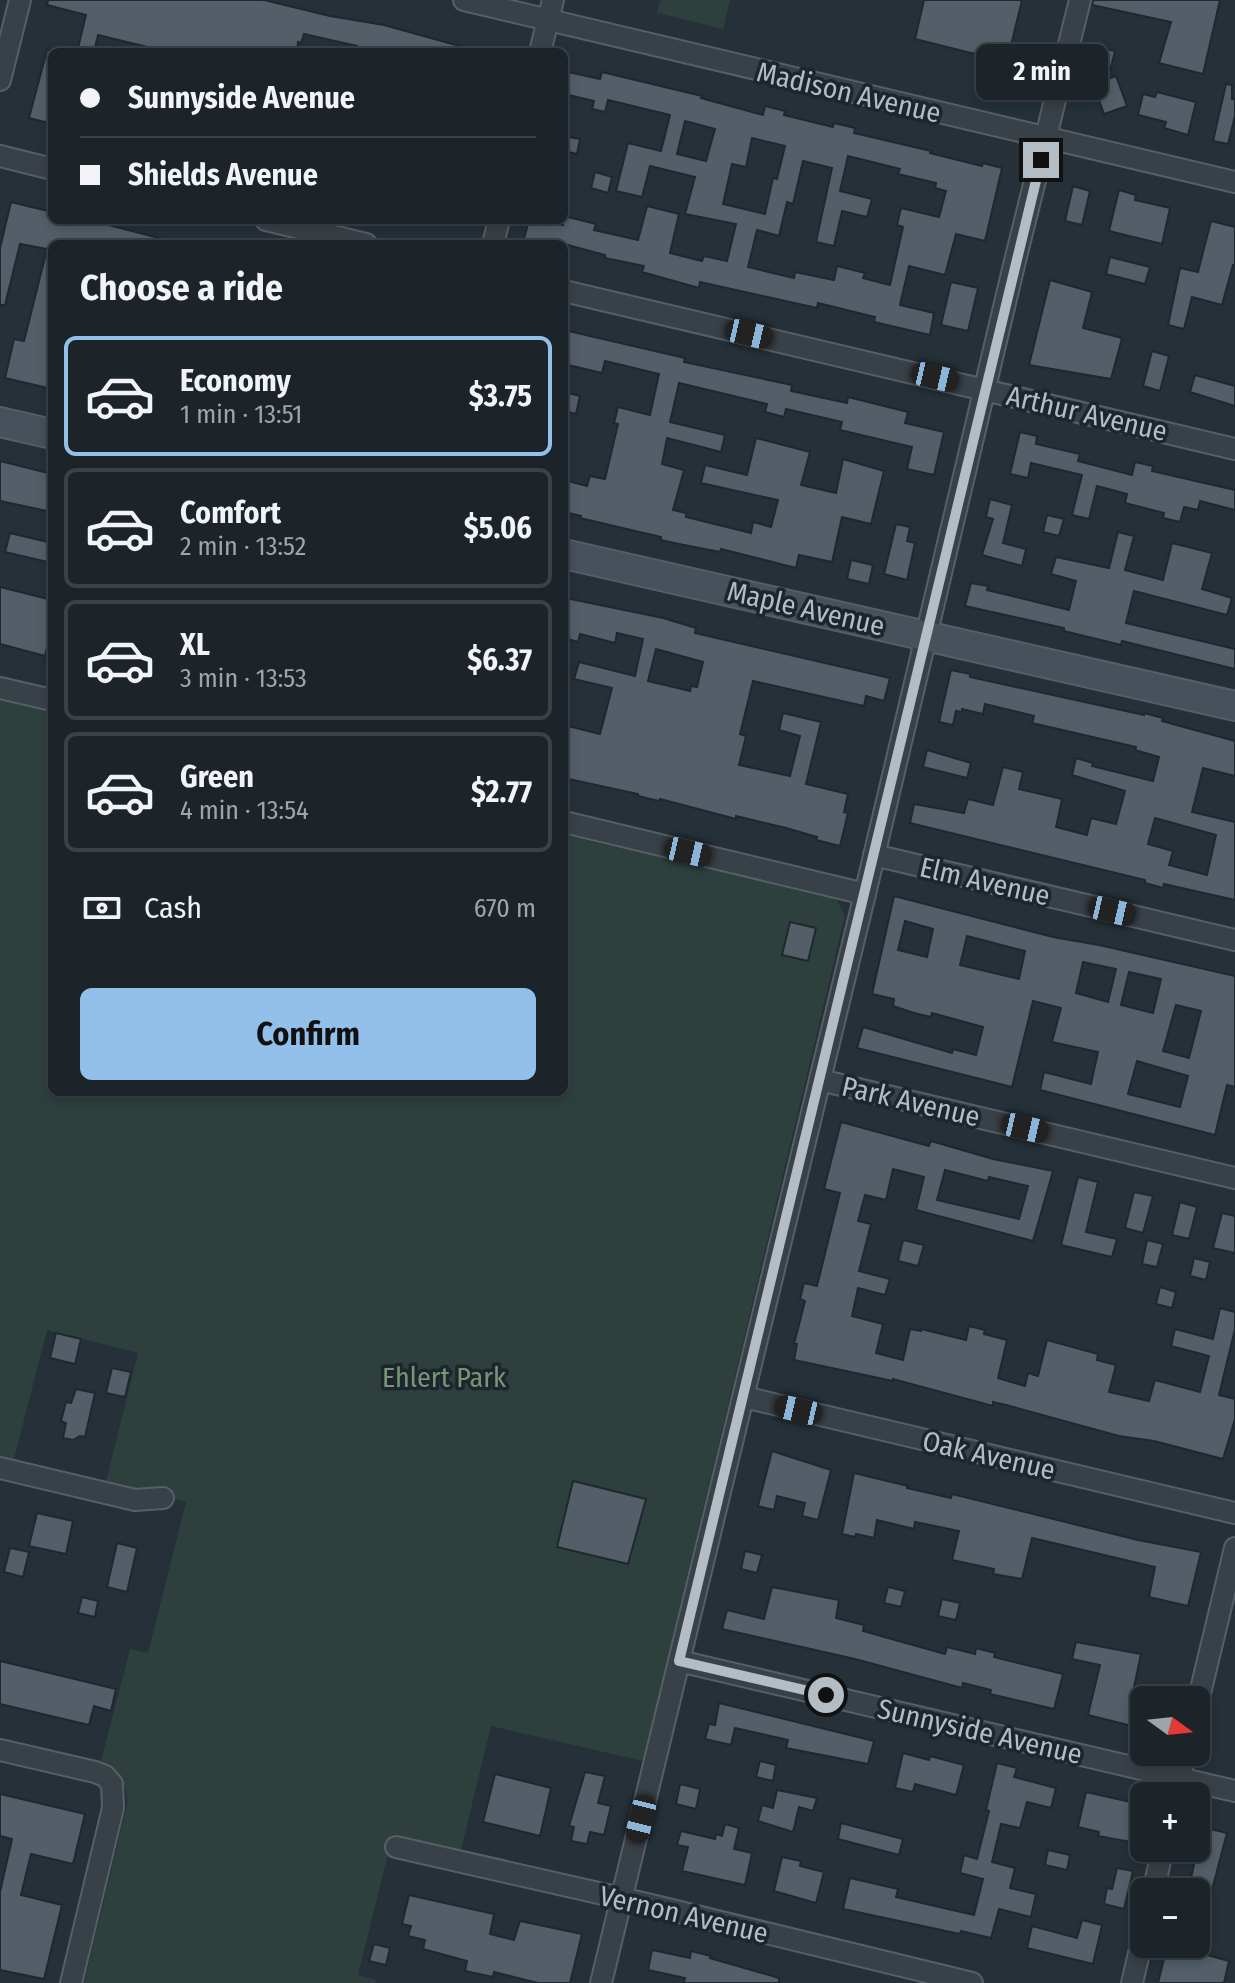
<!DOCTYPE html>
<meta charset="utf-8">
<style>
body{margin:0;font-family:"Fira Sans Condensed",sans-serif;background:#293036;color:#f1f3f6;height:100vh;display:flex;flex-direction:column;font-size:30px;white-space:nowrap}
*{box-sizing:border-box;margin:0}
p{font-size:26px;color:#a0a4a8}
.icon{flex:none;width:44px;height:44px;fill:none;stroke:currentColor;stroke-width:2;stroke-linecap:round;stroke-linejoin:round}
.map{position:relative;flex:1;overflow:hidden}
.side{position:absolute;left:48px;top:240px;width:520px;height:856px;display:flex;flex-direction:column;background:#1c242a;border-radius:12px;box-shadow:0 4px 12px #0003,0 0 0 2px #3a4147}
.side>*{flex:none}
.banner{position:absolute;left:48px;top:48px;width:520px;height:176px;border-radius:12px;box-shadow:0 4px 12px #0003,0 0 0 2px #3a4147;display:grid;align-content:center;height:176px;padding:0 32px;background:#1c242a}
.needle{width:52px;rotate:105deg}
.buttons{position:absolute;left:1130px;top:1686px;display:grid;gap:16px}
.buttons a{display:grid;place-items:center;width:80px;height:80px;border-radius:12px;background:#1c242a;box-shadow:0 4px 12px #0003,0 0 0 2px #3a4147;font-size:40px}
.end{position:absolute;width:36px;height:36px;margin:-18px;border:10px solid #b4bcc4;background:#111;box-shadow:0 0 0 4px #111}
.from{border-radius:50%}
.bubble{position:absolute;height:56px;border-radius:12px;background:#1c242a;box-shadow:0 4px 12px #0003,0 0 0 2px #3a4147;font-size:26px;font-weight:700;line-height:56px;text-align:center}
.car{position:absolute;width:24px;height:48px;margin:-24px -12px;border-radius:10px;box-shadow:0 0 6px 2px #0007;background:linear-gradient(#222 24%,#8ab4d8 0 40%,#222 0 76%,#8ab4d8 0 86%,#222 0)}
.banner b{display:flex;align-items:center;gap:28px;height:76px;font-size:30px}
.banner b+b{border-top:2px solid #3a4147}
.banner i{width:20px;height:20px;background:#f1f3f6}
ul{padding:0;list-style:none}
li{display:flex;align-items:center;gap:24px;height:120px;margin:0 16px 12px;padding:0 16px;border:4px solid #3a4147;border-radius:12px}
li div{flex:1}
li b{display:block;font-size:30px}
li em{font-style:normal;font-weight:700}
li.on{border-color:#93c0ea}
li>.icon{width:72px;height:72px;stroke-width:1.5}
h2{padding:0 32px;font-size:36px;line-height:96px}
.pay{display:flex;align-items:center;gap:20px;height:88px;padding:0 32px;font-size:30px}
.pay p{margin-inline-start:auto}
.primary-button{display:flex;gap:16px;margin-top:auto;padding:16px 32px}
.primary-button a{flex:1;height:92px;border-radius:12px;background:#93c0ea;color:#111;font-size:32px;font-weight:700;line-height:92px;text-align:center}
.map>svg:first-child{display:block}
</style>
<div class="map">
<svg width="1235" height="1983" viewBox="0 0 1235 1983">
<rect width="100%" height="100%" fill="#253038"/>
<g fill="#2d403d">
<path d="M660 0H730L723 29 657 13Z"/>
<path d="M0 699 52 712V1092H564V835L829 897 837 901 845 915 643 1761 491 1726 461 1850 393 1834 358 1975 376 1980 375 1983H84L127 1805C128 1784 119 1772 101 1761L130 1649 148 1653 186 1502 106 1481 138 1353 47 1330 14 1459 0 1456Z"/>
</g>
<g fill="#535e68" stroke="#20282f" stroke-width="2" fill-rule="evenodd">
<path d="M48 0H264L330 16 384 25 463 47 462 52H356L357 46 304 34 301 43 298 42 297 52H156V49L98 35 94 52H77L86 15 47 5Z"/>
<path d="M924 0H1022L1007 62 915 39Z"/>
<path d="M1093 0H1220L1203 74 1159 63 1171 22 1092 5Z"/>
<path d="M1098 47 1115 51 1110 71 1093 66Z"/>
<path d="M47 50 52 51V110L49 123 29 118Z"/>
<path d="M564 71 600 79 602 72 702 96 701 98 763 115 765 106 785 111 784 115 833 127 834 123 855 128 854 133 931 151 930 153 982 166 983 163 1002 168 985 241 956 234 945 275 909 266 900 305 934 313 930 335 874 322 875 317 818 303 817 308 700 282 699 288 642 272 644 266 605 258V255L564 244H547L524 239 529 220 563 225 564 216 596 224 594 230 638 240 647 206 679 214 670 253 702 261 704 256 727 261 736 224 685 214 695 177 650 166 642 197 616 191 628 143 661 151 670 115 608 100 605 112 592 109 594 101 564 94ZM685 121 715 129 706 161 677 154ZM752 138 785 146 777 179 773 178 765 214 723 204 732 164 746 167ZM848 156 900 169 898 174 936 183 935 188 946 191 939 217 901 208 897 225 903 227 890 285 863 278 865 273 837 266 834 280 795 272 794 278 748 267 757 230 779 236 787 202 793 204 803 161 832 168 816 242 834 246 842 211 867 217 872 199 840 191Z"/>
<path d="M1116 76 1127 106 1104 114 1093 84Z"/>
<path d="M1226 84 1232 85V99H1235V116L1228 144 1213 141Z"/>
<path d="M1157 92 1196 102 1188 135 1164 128 1166 122 1138 115 1143 94 1155 97Z"/>
<path d="M564 136 580 139 577 154 564 151Z"/>
<path d="M595 172 612 177 608 193 591 188Z"/>
<path d="M1073 186 1090 191 1082 225 1065 221Z"/>
<path d="M1119 190 1136 195 1135 200 1170 208 1162 244 1109 231Z"/>
<path d="M11 202 52 212V220H89L163 239 162 244H52V389L5 378 14 339 24 341 47 249 20 244 5 305H0V248Z"/>
<path d="M1211 221 1235 227V265H1233L1222 305 1192 297 1184 329 1168 325 1180 268 1198 272Z"/>
<path d="M1110 257 1150 267 1145 284 1106 274Z"/>
<path d="M1050 280 1092 292 1083 328 1122 338 1111 379 1029 365Z"/>
<path d="M951 282 978 288 968 331 941 325Z"/>
<path d="M564 330 685 358 684 362 792 385 791 391 847 403 848 397 908 412 905 423 944 432 934 475 907 469 912 447 840 430 842 422 786 409 784 417 765 412 767 404 679 383 670 422 725 435 721 452 667 438 662 464 684 470 673 510 686 513V517L751 533 753 522 771 527 778 500 701 483 705 465 747 475 756 438 810 452 801 485 836 493 843 459 884 471 871 524 842 517 832 562 799 555 796 568 721 549 720 552 679 544 661 540V537L580 518 581 516 564 512V480L587 486 590 476 605 479 618 424 614 423 618 407 650 415 659 374 605 361 602 373 564 364Z"/>
<path d="M1152 351 1169 356 1160 391 1143 386Z"/>
<path d="M1195 375 1235 386V406L1190 392Z"/>
<path d="M564 392 580 396 576 414 564 411Z"/>
<path d="M1020 432 1037 436 1036 444 1080 454 1078 461 1132 475 1135 462 1153 466 1152 471 1235 490V510L1200 501 1198 510 1184 507 1180 522 1163 518 1164 513 1125 503 1127 494 1097 486 1089 519 1072 515 1082 475 1031 463 1028 478 1010 474Z"/>
<path d="M0 461 52 474V512L0 501Z"/>
<path d="M990 499 1012 505 1003 543 1026 549 1022 566 982 555 993 519 986 517Z"/>
<path d="M1047 515 1064 519 1059 536 1043 532Z"/>
<path d="M896 524 910 527 907 541 915 543 907 580 884 574Z"/>
<path d="M1118 532 1134 536 1125 570 1163 580 1172 543 1212 553 1202 589 1232 598 1227 615 1134 591 1126 623 1235 649V669L1122 641 1121 645 1064 631V628L965 606 971 583 988 586 987 590 1069 610 1076 581 1051 574 1056 557 1109 568Z"/>
<path d="M10 533 52 543V563L5 552Z"/>
<path d="M851 560 873 565 869 584 847 579Z"/>
<path d="M0 587 52 600V628L45 656 0 644Z"/>
<path d="M566 598 663 618 696 628 695 633 890 678 884 701 866 696 864 706 753 681 740 734 746 736 739 765 790 776 800 736 779 730 783 713 821 722 806 784 848 794 844 812 848 813 840 846 816 840 817 837 786 828 736 816V819L660 799 659 801 638 796V794L564 778V725L600 734 612 688 574 679 579 662 635 676 643 639 617 633 615 643 580 634 578 642 564 638ZM656 649 703 662 697 687 691 686 690 691 648 681Z"/>
<path d="M951 670 970 674V677L1144 715V713L1163 718 1162 721 1235 741V776L1203 768 1192 812 1235 822V900L1164 884 1163 888 1145 883V880L910 823 914 804 964 813 968 799 993 805 1003 767 1023 772 1019 789 1062 799 1056 827 1087 835 1091 818 1116 824 1125 791 1072 775 1076 758 1093 763 1092 766 1153 781 1159 757 1135 750 1136 747 1032 723 1034 716 985 704 983 714 962 709V712L956 711 953 725 939 722ZM1155 818 1216 835 1207 875 1169 865 1173 851 1148 844Z"/>
<path d="M927 750 971 763 967 778 923 767Z"/>
<path d="M894 896 1053 937 1099 945 1235 976V1087L1227 1085 1215 1135 1040 1090 1044 1072 1091 1084 1098 1052 1052 1042 1061 1008 1033 1001 1012 1087 857 1048 863 1027 952 1053 953 1049 976 1055 983 1027 932 1013 931 1017 914 1013 893 1006 894 999 872 994ZM905 921 933 929 927 957 898 950ZM967 936 1025 951 1019 979 960 965ZM1083 962 1116 969 1108 1002 1076 993ZM1129 972 1161 979 1153 1013 1121 1005ZM1176 1005 1201 1011 1189 1058 1163 1051ZM1137 1061 1188 1076 1180 1107 1128 1094Z"/>
<path d="M790 922 816 928 808 961 782 955Z"/>
<path d="M841 1122 929 1146 931 1141 993 1159 1053 1171 1033 1241 916 1210 924 1177 893 1169 886 1200 865 1195 858 1221 871 1224 859 1271 890 1279 885 1295 858 1288 852 1316 883 1324 876 1353 903 1360 910 1329 921 1331V1329L966 1340 969 1326 985 1330 984 1334 1007 1340 998 1378 1025 1386 1028 1373 1038 1376 1047 1340 1098 1354 1097 1360 1116 1365 1109 1392 1149 1401 1155 1380 1200 1392 1209 1356 1171 1346 1175 1329 1213 1339 1220 1308 1235 1312V1329L1219 1395 1235 1399V1419L1223 1459 1154 1441 1119 1436 1006 1405 993 1402V1406L893 1379V1381L794 1360 797 1344H794L805 1301 800 1299 804 1283 817 1286 840 1193 824 1189ZM945 1170 988 1181 989 1177 1028 1186 1019 1219 937 1200Z"/>
<path d="M1078 1177 1098 1182 1086 1232 1117 1239 1112 1257 1061 1245Z"/>
<path d="M1134 1192 1153 1196 1143 1233 1125 1228Z"/>
<path d="M1180 1202 1197 1207 1189 1239 1172 1235Z"/>
<path d="M1222 1213 1235 1216V1253L1213 1248Z"/>
<path d="M903 1240 924 1245 918 1266 898 1261Z"/>
<path d="M1147 1240 1163 1244 1157 1267 1142 1264Z"/>
<path d="M1194 1258 1210 1262 1206 1280 1190 1276Z"/>
<path d="M1160 1287 1176 1292 1172 1308 1156 1304Z"/>
<path d="M56 1333 81 1339 75 1364 50 1358Z"/>
<path d="M112 1368 131 1372 125 1397 106 1393Z"/>
<path d="M76 1389 95 1393 85 1437 80 1436 73 1440 63 1438 66 1423 61 1421 66 1402 71 1403Z"/>
<path d="M772 1451 831 1470 818 1520 802 1516 805 1503 777 1496 774 1510 758 1506Z"/>
<path d="M854 1473 908 1486 907 1488 951 1498 952 1494 1138 1540 1201 1552 1188 1606 1149 1597 1155 1567 1032 1538 1022 1579 993 1574 994 1569 952 1560 959 1531 915 1522 914 1529 877 1520 874 1538 856 1534 855 1537 842 1534Z"/>
<path d="M573 1481 646 1499 628 1564 557 1547Z"/>
<path d="M37 1513 73 1521 66 1554 29 1546Z"/>
<path d="M117 1543 137 1548 127 1592 107 1587Z"/>
<path d="M10 1548 29 1552 23 1577 4 1572Z"/>
<path d="M745 1551 762 1555 757 1573 741 1569Z"/>
<path d="M772 1587 839 1600 836 1618 864 1625 863 1631 945 1654 947 1647 975 1654 976 1648 995 1653 994 1657 1063 1674 1054 1709 990 1694 991 1690 963 1683 962 1688 855 1659 722 1629 727 1610 764 1619Z"/>
<path d="M888 1587 905 1591 901 1607 884 1603Z"/>
<path d="M82 1597 98 1601 95 1617 78 1613Z"/>
<path d="M942 1599 960 1603 956 1620 938 1616Z"/>
<path d="M1076 1642 1141 1654 1134 1687 1144 1689V1729L1088 1715 1100 1665 1072 1659Z"/>
<path d="M0 1661 116 1689 111 1711 94 1706 89 1725 0 1704Z"/>
<path d="M719 1703 874 1741 868 1764 786 1748 788 1740 735 1728 731 1745 705 1739 709 1724 715 1725Z"/>
<path d="M903 1753 929 1760 930 1756 964 1765 956 1795 915 1784 913 1792 895 1788Z"/>
<path d="M760 1761 776 1765 773 1781 756 1777Z"/>
<path d="M997 1763 1017 1768 1014 1777 1056 1788 1051 1808 1027 1802 1020 1828 1001 1824 992 1862 1015 1868 1010 1888 1036 1894 1031 1917 999 1909 991 1938 961 1931 960 1934 843 1909 850 1878 898 1889 896 1897 974 1915 983 1879 960 1873 964 1855 977 1859 989 1811 986 1810Z"/>
<path d="M585 1772 605 1776 598 1803 611 1806 604 1835 590 1832 587 1844 571 1841 574 1827 569 1826Z"/>
<path d="M495 1774 551 1788 540 1836 483 1822Z"/>
<path d="M680 1784 700 1789 696 1809 676 1804Z"/>
<path d="M777 1790 817 1798 813 1811 799 1807 793 1832 758 1821 762 1805 773 1808Z"/>
<path d="M1086 1792 1144 1805 1142 1844 1098 1836 1099 1832 1078 1827Z"/>
<path d="M0 1794 85 1814 73 1864 31 1854 21 1895 62 1905 44 1979 0 1970V1892L12 1839 0 1836Z"/>
<path d="M841 1823 903 1839 899 1855 838 1839Z"/>
<path d="M725 1824 739 1828 734 1849 752 1853 745 1885 682 1871 688 1847 677 1845 681 1831 715 1839 716 1834 722 1836Z"/>
<path d="M1202 1827 1227 1833 1208 1905 1196 1902V1892H1188Z"/>
<path d="M1048 1850 1070 1855 1067 1870 1045 1865Z"/>
<path d="M782 1857 801 1861 800 1866 824 1872 816 1903 774 1891Z"/>
<path d="M1117 1868 1133 1871 1124 1909 1104 1904 1107 1888 1112 1889Z"/>
<path d="M409 1895 494 1914 490 1934 514 1940 520 1921 582 1934 570 1983H538L494 1972 493 1977 465 1971 467 1961 423 1949 425 1940 408 1936 411 1926 402 1924Z"/>
<path d="M1082 1920 1102 1925 1093 1964 1027 1948 1032 1926 1077 1938Z"/>
<path d="M374 1944 390 1948 386 1965 369 1961Z"/>
<path d="M652 1950 690 1958 691 1951 711 1956 710 1958 779 1978V1983H684L685 1978 648 1970Z"/>
<path d="M1166 1951 1194 1958 1196 1952 1229 1961 1224 1983H1158Z"/>
</g>
<g fill="none" stroke-linecap="round" stroke-linejoin="round">
<defs>
<g id="street">
<path d="M464 0 1235 182"/>
<path d="M540 52 553 0"/>
<path d="M0 80 20 0"/>
<path d="M0 156 52 169"/>
<path d="M266 220 366 244"/>
<path d="M493 244 499 220"/>
<path d="M564 291 1235 449"/>
<path d="M0 688 52 700"/>
<path d="M564 822 865 894"/>
<path d="M874 855 1235 940"/>
<path d="M820 1080 1235 1178"/>
<path d="M744 1397 1235 1513"/>
<path d="M0 1468 135 1500 163 1498"/>
<path d="M679 1661 1235 1791"/>
<path d="M1196 1710 1235 1548"/>
<path d="M0 1750 95 1772 105 1776 112 1784 113 1808 71 1983"/>
<path d="M1175 1796 1186 1752"/>
<path d="M396 1847 647 1904 972 1983"/>
<path d="M1153 1892 1163 1848"/>
<path d="M601 1983 865 894 1014 265 1080 0"/>
<path d="M1132 1983 1144 1932"/>
</g>
<g id="secondary">
<path d="M0 422 52 434"/>
<path d="M564 554 1235 706"/>
</g>
</defs>
<use href="#street" stroke="#575f66" stroke-width="24"/>
<use href="#secondary" stroke="#575f66" stroke-width="32"/>
<use href="#street" stroke="#394148" stroke-width="20"/>
<use href="#secondary" stroke="#47515b" stroke-width="28"/>
</g>
<g fill="none" stroke-linecap="round" stroke-linejoin="round">
<path stroke="#b4bcc4" stroke-width="10" d="M826 1695 679 1661 1041 160"/>
</g>
<g text-anchor="middle" stroke-width="7" stroke-linejoin="round" paint-order="stroke">
<g font-size="28" fill="#b4bcc4" stroke="#1e262d">
<text transform="translate(849 92) rotate(13)" y="10">Madison Avenue</text>
<text transform="translate(1087 413) rotate(13)" y="10">Arthur Avenue</text>
<text transform="translate(806 608) rotate(13)" y="10">Maple Avenue</text>
<text transform="translate(985 881) rotate(13)" y="10">Elm Avenue</text>
<text transform="translate(911 1101) rotate(13)" y="10">Park Avenue</text>
<text transform="translate(989 1455) rotate(13)" y="10">Oak Avenue</text>
<text transform="translate(980 1731) rotate(13)" y="10">Sunnyside Avenue</text>
<text transform="translate(684 1914) rotate(13)" y="10">Vernon Avenue</text>
</g>
<g font-size="28" fill="#759778" stroke="#1e262d">
<text x="444" y="1387">Ehlert Park</text>
</g>
</g>
</svg>
<div class="buttons">
<a><svg class="needle" viewBox="-14 -14 28 28"><path d="M0-13l5 13h-10z" fill="#e53935"/><path d="M0 13l5-13h-10z" fill="#a0a4a8"/></svg></a>
<a>+</a>
<a>−</a>
</div>
<i class="end from" style="left:826px;top:1695px"></i>
<i class="end" style="left:1041px;top:160px"></i>
<div class="bubble" style="left:976px;top:44px;width:132px">2 min</div>
<i class="car" style="left:749px;top:334px;rotate:103deg"></i>
<i class="car" style="left:935px;top:377px;rotate:103deg"></i>
<i class="car" style="left:688px;top:852px;rotate:103deg"></i>
<i class="car" style="left:1112px;top:911px;rotate:103deg"></i>
<i class="car" style="left:1025px;top:1128px;rotate:103deg"></i>
<i class="car" style="left:798px;top:1410px;rotate:283deg"></i>
<i class="car" style="left:641px;top:1819px;rotate:194deg"></i>
<div class="banner">
<b><i class="from"></i>Sunnyside Avenue</b>
<b><i></i>Shields Avenue</b>
</div>
<section class="side">
<h2>Choose a ride</h2>
<ul>
<li class="on"><svg class="icon" aria-label="car" viewBox="0 0 24 24"><path d="M5 17H2v-5l4-1 3-4h7l3 4 3 1v5h-3M9 17h6M6 11h13"/><circle cx="7" cy="17" r="2"/><circle cx="17" cy="17" r="2"/></svg><div><b>Economy</b><p>1 min · 13:51</p></div><em>$3.75</em></li>
<li><svg class="icon" aria-label="car" viewBox="0 0 24 24"><path d="M5 17H2v-5l4-1 3-4h7l3 4 3 1v5h-3M9 17h6M6 11h13"/><circle cx="7" cy="17" r="2"/><circle cx="17" cy="17" r="2"/></svg><div><b>Comfort</b><p>2 min · 13:52</p></div><em>$5.06</em></li>
<li><svg class="icon" aria-label="car" viewBox="0 0 24 24"><path d="M5 17H2v-5l4-1 3-4h7l3 4 3 1v5h-3M9 17h6M6 11h13"/><circle cx="7" cy="17" r="2"/><circle cx="17" cy="17" r="2"/></svg><div><b>XL</b><p>3 min · 13:53</p></div><em>$6.37</em></li>
<li><svg class="icon" aria-label="car" viewBox="0 0 24 24"><path d="M5 17H2v-5l4-1 3-4h7l3 4 3 1v5h-3M9 17h6M6 11h13"/><circle cx="7" cy="17" r="2"/><circle cx="17" cy="17" r="2"/></svg><div><b>Green</b><p>4 min · 13:54</p></div><em>$2.77</em></li>
</ul>
<div class="pay"><svg class="icon" aria-label="cash" viewBox="0 0 24 24"><path d="M3 7h18v10H3z"/><circle cx="12" cy="12" r="2"/></svg>Cash<p>670 m</p></div>
<div class="primary-button"><a>Confirm</a></div>
</section>
</div>
